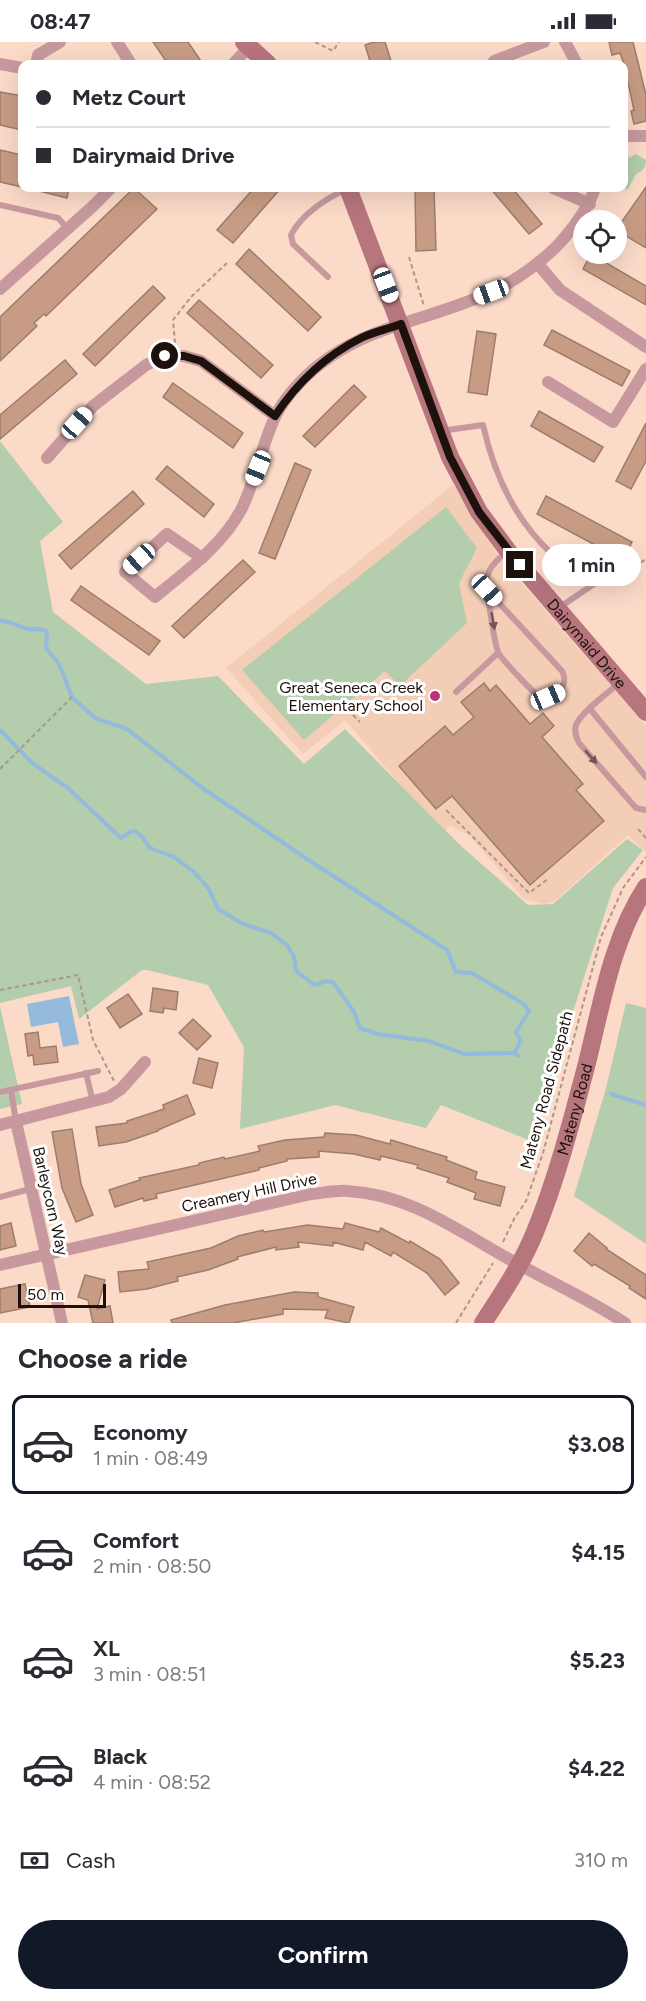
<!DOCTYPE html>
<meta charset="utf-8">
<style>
body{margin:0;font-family:Figtree,sans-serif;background:#f2f2f3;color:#2b2b33;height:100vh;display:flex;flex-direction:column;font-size:22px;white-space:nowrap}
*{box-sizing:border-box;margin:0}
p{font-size:20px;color:#7c7c81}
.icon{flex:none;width:33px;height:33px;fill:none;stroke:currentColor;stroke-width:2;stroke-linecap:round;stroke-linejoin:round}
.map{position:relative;height:1281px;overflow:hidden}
.panel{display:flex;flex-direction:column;background:#fff;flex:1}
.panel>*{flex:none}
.banner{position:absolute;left:18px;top:18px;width:610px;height:132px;border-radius:12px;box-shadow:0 6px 24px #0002;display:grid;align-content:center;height:132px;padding:0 18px;background:#fff}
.controls{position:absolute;left:573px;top:168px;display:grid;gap:12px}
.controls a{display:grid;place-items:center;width:54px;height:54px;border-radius:50%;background:#fff;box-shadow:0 6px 24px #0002;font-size:30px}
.scale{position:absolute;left:18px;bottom:15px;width:88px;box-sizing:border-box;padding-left:6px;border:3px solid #1c110b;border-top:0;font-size:16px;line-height:21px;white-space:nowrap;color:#1c110b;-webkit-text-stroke:4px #fff;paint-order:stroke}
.end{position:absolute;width:27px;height:27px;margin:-14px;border:8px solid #1c110b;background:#fff;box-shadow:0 0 0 3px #fff}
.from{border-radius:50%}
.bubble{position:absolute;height:42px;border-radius:21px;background:#fff;box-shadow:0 6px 24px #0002;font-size:20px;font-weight:700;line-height:42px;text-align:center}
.car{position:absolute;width:18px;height:36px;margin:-18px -9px;border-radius:8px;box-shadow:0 0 4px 2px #0007;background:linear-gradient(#fff 24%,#345 0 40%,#fff 0 76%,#345 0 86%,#fff 0)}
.banner b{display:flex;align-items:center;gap:21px;height:57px;font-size:22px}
.banner b+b{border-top:2px solid #e1e1e2}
.banner i{width:15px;height:15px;background:#2b2b33}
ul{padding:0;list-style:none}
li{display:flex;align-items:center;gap:18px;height:99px;margin:0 12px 9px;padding:0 6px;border:3px solid transparent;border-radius:12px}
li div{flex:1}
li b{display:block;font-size:22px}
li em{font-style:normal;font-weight:700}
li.active{border-color:#111827}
li>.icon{width:54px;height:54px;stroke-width:1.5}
h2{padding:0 18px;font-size:27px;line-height:72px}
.pay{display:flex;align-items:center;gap:15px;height:66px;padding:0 18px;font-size:22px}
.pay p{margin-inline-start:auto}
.primary-button{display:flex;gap:12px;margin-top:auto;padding:12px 18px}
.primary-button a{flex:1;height:69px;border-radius:36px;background:#111827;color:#fff;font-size:24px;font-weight:700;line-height:69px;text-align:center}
.status{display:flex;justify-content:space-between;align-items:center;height:42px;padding:0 30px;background:#fff;direction:ltr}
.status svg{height:16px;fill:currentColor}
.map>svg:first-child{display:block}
</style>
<div class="status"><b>08:47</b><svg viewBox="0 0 49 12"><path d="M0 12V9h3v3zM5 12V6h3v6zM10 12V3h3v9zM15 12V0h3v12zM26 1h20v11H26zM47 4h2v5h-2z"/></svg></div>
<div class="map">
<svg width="646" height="1281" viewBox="0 0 646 1281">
<rect width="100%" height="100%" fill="#fbdac8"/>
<path fill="#f4cdb7" d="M453 443 500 516 646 684V810L628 793 555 859 544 862 524 857 470 794 450 783 443 792 345 678 303 712 226 626Z"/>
<g fill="#b3cdad">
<path d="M636 112 646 118C646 126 643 129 636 132L628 147 623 146 624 127 628 116Z"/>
<path d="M0 399 63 480 40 499 53 570 146 642 218 634 304 722 345 687 460 803 528 863 553 862 627 797 643 808 613 846 531 1099 441 1063 426 1086 335 1063 240 1087 244 1005 208 943 147 928H142L79 977 71 944 0 961Z"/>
<path d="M446 465 477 506 459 541 467 581 400 644 385 629 304 698 242 628Z"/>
<path d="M626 961 646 966V1202L574 1154 606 1046Z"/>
<path d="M0 964 22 1062 0 1067Z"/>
</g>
<path fill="#94badc" d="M69 954 79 1002 63 1005 58 980 31 985 27 962Z"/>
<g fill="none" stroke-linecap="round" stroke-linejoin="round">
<g stroke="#94badc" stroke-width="4">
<path d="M0 579C13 579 17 585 28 587 36 588 39 585 47 590L46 606 59 622 72 655 95 676 127 687 201 745 310 819 447 908 456 930 472 931 524 962 529 969 516 990 521 999 514 1011"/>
<path d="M0 688 32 721 68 746 121 796 130 790 135 789 143 796 150 806 174 815 194 830 209 847 218 867 243 882 271 891 287 903 294 915 296 929 314 943 327 939 333 940 354 970 360 986 377 992 429 999 464 1012 514 1011 518 1014"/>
<path d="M611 1052 646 1063"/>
</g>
</g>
<g fill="#c89c84" stroke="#9b7d6d" stroke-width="1.5">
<path d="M153 0H188L203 22H168Z"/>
<path d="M374 0H385L392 22H371L365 3Z"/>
<path d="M609 0H633L646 53V79L634 82 631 69 634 68 624 22 620 11 612 13Z"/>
<path d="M0 50 22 54V88L0 83Z"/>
<path d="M0 108 22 113V145L0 140Z"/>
<path d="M646 145V206L616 188Z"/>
<path d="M40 146H69L67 156 39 149Z"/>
<path d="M134 146 157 167 46 274 44 272 34 281 37 284 0 319V275Z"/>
<path d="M254 146H281L233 201 217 188Z"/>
<path d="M415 146H434L436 208 416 209Z"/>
<path d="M490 146H512L542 182 529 192Z"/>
<path d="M249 207 321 275 308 289 236 222Z"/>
<path d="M591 212 646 244V263L583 227Z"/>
<path d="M153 244 165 256 95 324 83 312Z"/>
<path d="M199 258 273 323 261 336 187 271Z"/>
<path d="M552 288 630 329 622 344 544 303Z"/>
<path d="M477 289 496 292 487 353 468 350Z"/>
<path d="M65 318 77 332 0 397V373Z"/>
<path d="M173 341 243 391 233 406 163 355Z"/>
<path d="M354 343 366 355 315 405 303 394Z"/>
<path d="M539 369 603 405 594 420 531 384Z"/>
<path d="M646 381V419L631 447 616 439Z"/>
<path d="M295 421 311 428 275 517 259 511Z"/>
<path d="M167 424 214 462 204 475 156 437Z"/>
<path d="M133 449 144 462 71 527 59 513Z"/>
<path d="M546 454 632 500 623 518 537 472Z"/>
<path d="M243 518 255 530 184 596 172 584Z"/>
<path d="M81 544 160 599 149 613 71 558Z"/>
<path d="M484 641 490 649 496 643 530 682 543 671 554 684 542 695 583 742 576 748 604 779 530 843 452 754 436 767 399 724 445 684 453 693 474 675 461 660Z"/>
<path d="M153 946 178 950 176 968 164 966 163 971 150 969Z"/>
<path d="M128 952 142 972 120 986 107 966Z"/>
<path d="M193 977 211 994 197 1008 179 991Z"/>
<path d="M38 990 40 1006 56 1004 58 1020 34 1023 33 1013 28 1014 25 992Z"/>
<path d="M199 1016 218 1021 212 1046 193 1041Z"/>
<path d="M187 1053 195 1072 158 1088V1089L126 1100 99 1104 96 1085 127 1081V1079L164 1067 163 1063Z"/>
<path d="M72 1087 81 1142 93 1173 76 1180 62 1146 52 1090Z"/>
<path d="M325 1091 356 1093 390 1102 391 1098 447 1115 446 1118 477 1130 475 1137 505 1145 500 1164 474 1157 476 1151 447 1140 449 1136 417 1126 418 1123 381 1114 380 1118 354 1112 319 1109V1115L287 1117V1119L259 1126V1128L156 1152 157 1156 144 1159 143 1156 115 1165 109 1148 140 1138 139 1136 199 1123V1121L224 1115 225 1117 260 1109 258 1104 285 1098 324 1095Z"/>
<path d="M11 1181 16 1204 0 1208V1184Z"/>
<path d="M345 1181 379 1190 381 1186 409 1201 410 1199 440 1217 459 1241 445 1253 427 1231 393 1210 391 1214 365 1200 363 1208 333 1200V1204L298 1200 299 1205 276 1208V1205L237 1215 238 1217 208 1228 177 1235 178 1239 147 1247 120 1250 118 1230 149 1227 147 1220 211 1206 238 1194 263 1188 264 1190 308 1183 343 1187Z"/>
<path d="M589 1191 607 1206 606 1207 646 1233V1257L629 1246 630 1244 594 1222 592 1224 574 1209Z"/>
<path d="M85 1233 105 1238 97 1267 110 1264 113 1281H93L88 1258 78 1255Z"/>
<path d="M25 1242 30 1265 0 1271V1247Z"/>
<path d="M294 1250 318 1251V1255L354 1265 349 1281 325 1276 328 1268 283 1267V1272L233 1281H172L171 1278 225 1263Z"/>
</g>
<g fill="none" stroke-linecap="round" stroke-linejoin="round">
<g stroke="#b09688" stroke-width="2" stroke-dasharray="4.5 3" stroke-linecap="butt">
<path d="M315 0 333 9 339 0"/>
<path d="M409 215 424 264"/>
<path d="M175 301 173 278 191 255 227 221"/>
<path d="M601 540 621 534 646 517"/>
<path d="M353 673 360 680"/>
<path d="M0 727 72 655"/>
<path d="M446 768 529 851 548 837"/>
<path d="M638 787 646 796"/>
<path d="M0 948 78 933 93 998 114 1039"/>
<path d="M503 1200 514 1177 526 1159 543 1111 601 895 623 846 646 815"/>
<path d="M456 1281 493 1221"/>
</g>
<g stroke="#c7999e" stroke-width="6">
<path d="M0 163 58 176 68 187"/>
<path d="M328 235 293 202 291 193C301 173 325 157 345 148"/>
<path d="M441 389 483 383C494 432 515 478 552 512 565 523 580 532 594 542L560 565"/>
<path d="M487 548 562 629C571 645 552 661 538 653 533 651 502 617 499 612 494 604 489 560 487 548 484 529 494 521 507 509"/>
<path d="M619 641C608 651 581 670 576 683 574 690 576 695 579 701L636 766 646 768"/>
<path d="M456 650 498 611"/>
<path d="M590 667 646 735"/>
<path d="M86 1031 93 1060"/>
<path d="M11 1048 16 1080"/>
<path d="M0 1050 98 1029"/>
<path d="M0 1155 30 1147"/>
</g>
<g stroke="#c7999e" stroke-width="12">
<path d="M117 0 131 22"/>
<path d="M565 0 577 22"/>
<path d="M0 22 22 26"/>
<path d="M36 22 38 13 60 0"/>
<path d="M233 22 249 5"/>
<path d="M495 22 494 19 544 0"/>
<path d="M624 94H646"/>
<path d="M553 146 590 162"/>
<path d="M538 222 560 248 646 305"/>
<path d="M0 247 92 165 111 146"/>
<path d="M548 340 613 380 646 327"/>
<path d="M47 416 93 364 146 323 165 314H184L201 319 275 374"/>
<path d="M202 516 167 492 125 530 155 555C186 529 221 505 241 468 256 438 261 405 275 375 286 352 309 329 330 315 379 281 440 275 493 249 517 238 537 223 556 205 573 187 587 169 595 146"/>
<path d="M16 1080 62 1281"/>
<path d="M0 1083 109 1055 121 1047 145 1020"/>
<path d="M0 1223 311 1152C323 1151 336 1148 348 1149 415 1153 463 1193 520 1223 556 1243 590 1258 625 1281"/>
</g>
<g stroke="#b7757e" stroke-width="18">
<path d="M244 0 268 22"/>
<path id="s1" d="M348 146 450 415 479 470 508 509 646 670"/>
<path id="s2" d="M483 1281C502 1252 522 1222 535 1190 557 1136 572 1078 587 1021 602 961 612 897 646 845"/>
</g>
</g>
<defs><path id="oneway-solid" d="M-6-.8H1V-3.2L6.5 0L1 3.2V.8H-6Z" transform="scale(1.5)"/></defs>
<g fill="#725554">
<use href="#oneway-solid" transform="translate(493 579) rotate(80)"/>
<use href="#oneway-solid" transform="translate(591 715) rotate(49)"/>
</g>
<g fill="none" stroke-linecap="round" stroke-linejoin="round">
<path stroke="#1c110b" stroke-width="8" d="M165 314H184L201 319 275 374C297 341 325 314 361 296 373 290 388 287 401 282L450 415 479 470 520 523"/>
</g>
<circle fill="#bb3372" stroke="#fff" stroke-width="2" cx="435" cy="654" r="6"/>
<g text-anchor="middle" stroke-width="6" stroke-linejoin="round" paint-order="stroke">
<g font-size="16" fill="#1c110b" stroke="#fff">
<text dy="6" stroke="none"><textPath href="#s1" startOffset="520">Dairymaid Drive</textPath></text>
<text transform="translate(546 1048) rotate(-75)" y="6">Mateny Road Sidepath</text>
<text dy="6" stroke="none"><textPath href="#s2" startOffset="234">Mateny Road</textPath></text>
<text transform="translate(249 1150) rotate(-12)" y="6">Creamery Hill Drive</text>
<text transform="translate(51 1159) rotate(77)" y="6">Barleycorn Way</text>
</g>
<g font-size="16" fill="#1c110b" stroke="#fff" text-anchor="end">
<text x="423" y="651">Great Seneca Creek<tspan x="423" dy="18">Elementary School</tspan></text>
</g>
</g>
</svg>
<div class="controls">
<a><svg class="icon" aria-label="locate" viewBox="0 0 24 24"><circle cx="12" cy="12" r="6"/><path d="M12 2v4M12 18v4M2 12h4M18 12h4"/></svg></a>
</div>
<div class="scale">50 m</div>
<i class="end from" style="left:165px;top:314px"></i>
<i class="end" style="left:520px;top:523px"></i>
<div class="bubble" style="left:542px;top:502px;width:99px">1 min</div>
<i class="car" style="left:386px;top:243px;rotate:159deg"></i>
<i class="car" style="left:491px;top:250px;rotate:250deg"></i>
<i class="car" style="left:77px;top:381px;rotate:42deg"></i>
<i class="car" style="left:258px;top:426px;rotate:202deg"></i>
<i class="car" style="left:139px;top:517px;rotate:228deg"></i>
<i class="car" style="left:487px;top:548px;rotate:137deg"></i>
<i class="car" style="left:548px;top:655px;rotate:67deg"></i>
<div class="banner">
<b><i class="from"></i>Metz Court</b>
<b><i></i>Dairymaid Drive</b>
</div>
</div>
<section class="panel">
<h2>Choose a ride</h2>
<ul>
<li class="active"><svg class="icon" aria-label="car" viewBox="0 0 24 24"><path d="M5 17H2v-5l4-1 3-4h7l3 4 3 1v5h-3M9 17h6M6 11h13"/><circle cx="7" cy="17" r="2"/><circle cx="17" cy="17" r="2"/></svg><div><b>Economy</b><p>1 min · 08:49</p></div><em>$3.08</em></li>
<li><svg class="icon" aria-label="car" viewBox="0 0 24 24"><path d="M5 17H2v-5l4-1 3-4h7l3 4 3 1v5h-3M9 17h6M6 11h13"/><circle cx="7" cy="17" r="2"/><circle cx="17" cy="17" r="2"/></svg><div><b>Comfort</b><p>2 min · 08:50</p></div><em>$4.15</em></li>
<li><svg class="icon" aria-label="car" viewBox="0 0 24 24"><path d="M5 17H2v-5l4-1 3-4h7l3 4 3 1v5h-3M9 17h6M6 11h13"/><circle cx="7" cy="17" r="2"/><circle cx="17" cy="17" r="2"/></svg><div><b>XL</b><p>3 min · 08:51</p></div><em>$5.23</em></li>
<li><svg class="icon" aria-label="car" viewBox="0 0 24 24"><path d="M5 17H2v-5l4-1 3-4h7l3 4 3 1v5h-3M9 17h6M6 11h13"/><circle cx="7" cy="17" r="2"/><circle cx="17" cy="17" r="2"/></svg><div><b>Black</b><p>4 min · 08:52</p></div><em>$4.22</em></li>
</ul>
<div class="pay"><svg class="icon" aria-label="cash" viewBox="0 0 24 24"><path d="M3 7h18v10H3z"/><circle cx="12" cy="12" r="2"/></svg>Cash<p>310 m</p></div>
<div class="primary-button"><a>Confirm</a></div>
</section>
